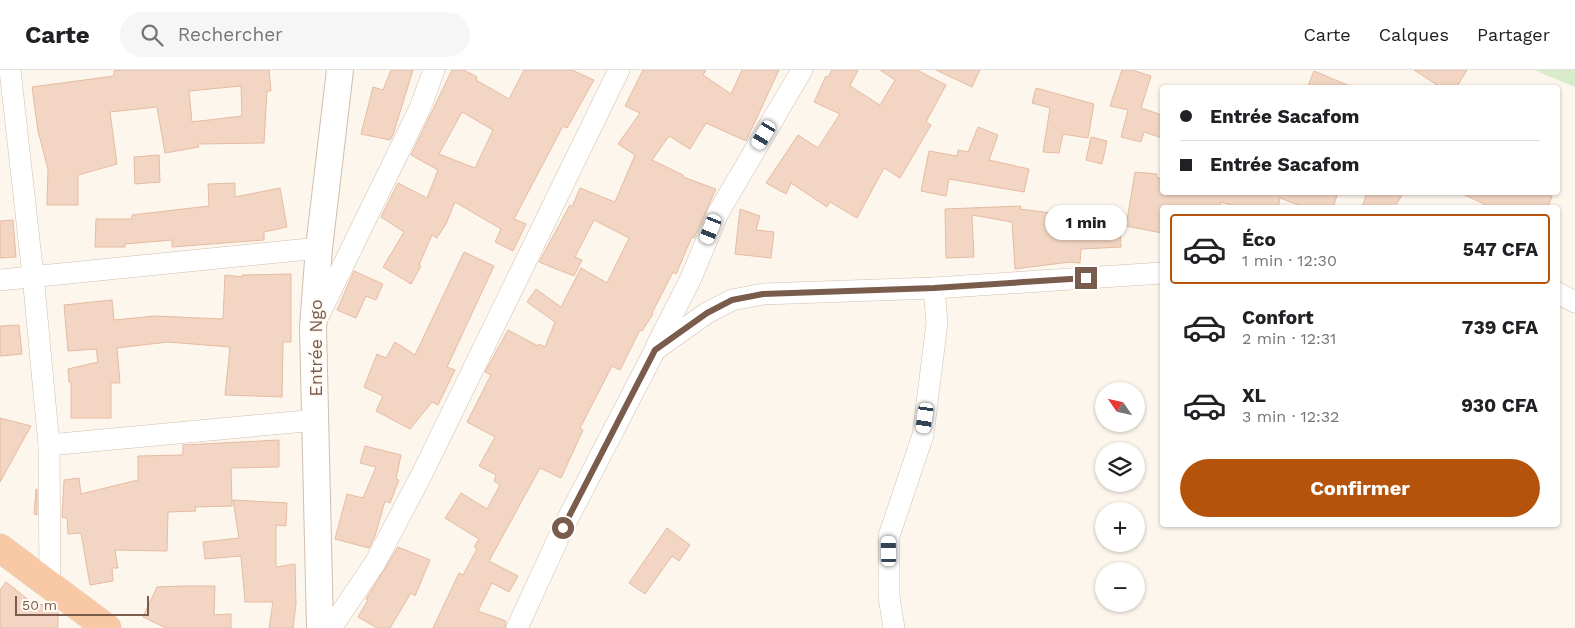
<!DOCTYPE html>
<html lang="fr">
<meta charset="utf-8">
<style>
body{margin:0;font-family:"Work Sans",sans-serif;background:#f6f6f6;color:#202124;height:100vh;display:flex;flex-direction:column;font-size:19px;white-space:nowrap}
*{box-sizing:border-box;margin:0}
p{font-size:16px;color:#757577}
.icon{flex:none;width:28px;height:28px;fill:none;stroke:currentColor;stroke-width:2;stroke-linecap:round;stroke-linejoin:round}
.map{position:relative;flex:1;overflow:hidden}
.drawer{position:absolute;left:1160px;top:135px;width:400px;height:322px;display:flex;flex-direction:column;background:#fff;border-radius:5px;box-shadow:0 1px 4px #0004}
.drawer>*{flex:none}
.top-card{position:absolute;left:1160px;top:15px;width:400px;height:110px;border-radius:5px;box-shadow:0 1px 4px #0004;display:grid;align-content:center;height:110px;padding:0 20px;background:#fff}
.needle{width:32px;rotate:304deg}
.controls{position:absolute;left:1095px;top:312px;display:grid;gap:10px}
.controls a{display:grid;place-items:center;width:50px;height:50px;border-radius:50%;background:#fff;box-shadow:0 1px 4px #0004;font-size:25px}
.scale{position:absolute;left:15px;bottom:12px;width:134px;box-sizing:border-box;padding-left:5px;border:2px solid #7a5c4d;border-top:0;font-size:14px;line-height:18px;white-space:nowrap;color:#7a5c4d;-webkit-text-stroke:4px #fffaf3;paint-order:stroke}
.end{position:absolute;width:22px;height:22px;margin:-11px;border:6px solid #7a5c4d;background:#fff;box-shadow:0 0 0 2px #fff}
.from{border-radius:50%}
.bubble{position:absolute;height:35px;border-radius:18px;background:#fff;box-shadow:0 1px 4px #0004;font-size:16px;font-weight:700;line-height:35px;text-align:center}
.car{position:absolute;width:15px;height:30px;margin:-15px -8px;border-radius:6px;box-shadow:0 0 4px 1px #0007;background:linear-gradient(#fff 24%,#345 0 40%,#fff 0 76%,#345 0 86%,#fff 0)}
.top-card b{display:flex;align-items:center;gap:18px;height:48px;font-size:19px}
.top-card b+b{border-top:1px solid #e0e0e0}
.top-card i{width:12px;height:12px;background:#202124}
ul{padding:9px 0 0;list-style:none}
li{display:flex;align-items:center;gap:15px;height:70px;margin:0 10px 8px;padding:0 10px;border:2px solid transparent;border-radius:5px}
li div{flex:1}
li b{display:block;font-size:19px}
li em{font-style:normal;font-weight:700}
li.selected{border-color:#b45309}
li>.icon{width:45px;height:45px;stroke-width:1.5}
.button{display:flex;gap:10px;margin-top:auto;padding:10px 20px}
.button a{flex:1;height:58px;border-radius:30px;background:#b45309;color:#fff;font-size:20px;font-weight:700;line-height:58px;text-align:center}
header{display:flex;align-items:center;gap:30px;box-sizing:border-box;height:70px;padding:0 25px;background:#fff;border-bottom:1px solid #e0e0e0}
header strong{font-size:24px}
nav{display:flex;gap:28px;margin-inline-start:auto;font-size:18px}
.search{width:350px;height:45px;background:#f6f6f6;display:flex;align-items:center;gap:12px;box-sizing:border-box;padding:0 18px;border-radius:28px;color:#757577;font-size:19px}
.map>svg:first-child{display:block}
</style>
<header>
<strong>Carte</strong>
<div class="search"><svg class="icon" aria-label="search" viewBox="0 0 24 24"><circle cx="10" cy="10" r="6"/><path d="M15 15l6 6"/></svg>Rechercher</div>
<nav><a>Carte</a><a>Calques</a><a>Partager</a></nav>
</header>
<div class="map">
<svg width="1575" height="558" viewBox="0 0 1575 558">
<rect width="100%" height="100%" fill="#fdf6ec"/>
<path fill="#d8ecc9" d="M1534 0H1575V18V17Z"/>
<g fill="#f3d5c3" stroke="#e6bba3" fill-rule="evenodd">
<path d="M123 0H269L271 21H267L264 73 198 74 199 77 165 83 157 37 110 42 117 94 78 105V135H47L48 99 38 61 32 17 114 6V1ZM241 16 242 46 192 52 189 21Z"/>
<path d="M391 0H413L393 65 390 70 361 64 373 17 383 20Z"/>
<path d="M452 0H464L477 7 476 10 509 29 524 0H572L594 10 567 58 563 56 514 149 526 154 513 181 495 172 501 159 455 132 446 154 437 168 432 165 419 195 421 196 411 214 383 197 404 162 381 147 398 113 427 128 438 100 411 85ZM462 42 493 60 475 98 439 84Z"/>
<path d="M643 0H706L703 5 731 24 742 0H779L746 71 706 53 690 79 669 66 652 90 683 105V107L716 119 694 168 692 167 676 204 673 202 652 243 653 244 642 261 640 260 620 300 612 296 580 358 583 360 561 408 540 398 489 491 518 506 509 522 492 513 478 541 506 551 505 558H433L459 503 463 505 477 479 474 477 479 469 445 448 461 423 487 439 500 415 494 411 496 405 479 396 495 367 467 352 491 305 485 302 508 260 538 276 539 274 545 277 555 252 527 232 536 219 561 237 581 198 607 213 629 168 594 150 575 187 582 190 574 206 539 192 570 135 572 137 580 118 615 132 635 85 618 74 640 43 625 36Z"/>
<path d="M832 0H858L850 16 880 35 895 10 880 0H917L946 15 926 52 931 55 900 108 884 98 857 148 830 132 827 137 791 113 786 124 766 113 798 65 818 78 840 44 814 32 826 6 828 7Z"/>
<path d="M936 0H980L972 17Z"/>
<path d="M1122 0H1132L1151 6 1141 38 1162 45V68L1144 62 1141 72 1121 67 1128 40 1110 36Z"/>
<path d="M1414 0H1467L1456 18H1442Z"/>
<path d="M1314 1 1352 17V18H1307Z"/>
<path d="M1036 18 1094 34 1088 68 1063 64 1059 83 1043 82 1050 38 1032 33Z"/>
<path d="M978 57 998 65 989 90 1029 99 1024 122 949 109 946 126 921 121 929 81 957 86 958 80 968 82Z"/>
<path d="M1091 67 1107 71 1102 94 1086 90Z"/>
<path d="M159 85 160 112 135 114 134 87Z"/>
<path d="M1135 102 1157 104V108H1162V122H1338L1333 138H1306L1280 128 1278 138H1243L1220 132V138H1162V163L1126 156Z"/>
<path d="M235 113V127L280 118 287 157 264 162V170L172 177V170L125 174V177H95L96 149H132V145L209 136 208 114Z"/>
<path d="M1367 122H1404L1394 138H1362Z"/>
<path d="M1458 122H1543L1552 127 1547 138H1493Z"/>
<path d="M1021 136 1020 139 1067 145V149L1119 147 1121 177 1081 179 1080 193 1070 192 1015 199 1012 152 972 145 974 187 946 188 945 139Z"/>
<path d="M740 139 760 146 756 160 774 162 771 188 735 184Z"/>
<path d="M13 150 16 187 0 188V151Z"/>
<path d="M464 182 494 196 447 297 455 300 438 335 432 332 410 359 376 341 383 326 364 317 377 284 386 288 395 272 415 285Z"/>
<path d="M354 201 383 214 376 230 366 226 356 248 337 240Z"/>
<path d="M291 204V272H283L282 327 225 325 230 277 168 272 117 278 120 313H111V348H71V312H69L68 299 98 292 96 279 68 281 64 235 112 230 114 250 155 246 223 249 225 205 242 207V205Z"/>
<path d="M19 255 22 284 0 286V256Z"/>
<path d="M0 348 31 356 0 412Z"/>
<path d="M279 370V397L231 398 232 436 195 437 196 441 168 442 167 481 115 480 118 498H112L113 511 90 515 81 463 68 464 67 448 62 447 64 410 79 408 81 424 138 410V386L183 385V375Z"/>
<path d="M365 376 401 385 396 409 399 410 390 433 385 431 375 466 369 478 335 469 347 424 363 428 376 397 360 393Z"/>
<path d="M36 419H37V445L34 444Z"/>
<path d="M233 430 287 433 286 456 276 455V497L295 494 296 534 293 558H269L273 532H245L241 486 205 489 203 472 239 468Z"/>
<path d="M667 458 690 475 679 491 672 486 645 524 629 513Z"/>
<path d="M398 477 430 490 415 526 411 523 390 558H377L358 547 368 530 366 529Z"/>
<path d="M6 512 35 535 49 534 58 541V558H0V520Z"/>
<path d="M182 516H215L214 545 231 544V558H166L143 547 157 517Z"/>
</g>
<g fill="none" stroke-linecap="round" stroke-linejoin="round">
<defs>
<g id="minor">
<path d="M10 0 33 206 49 375 50 515"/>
<path d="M0 210 319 178"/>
<path d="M1558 223 1575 232"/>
<path d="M316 251 420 38 434 0"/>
<path d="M656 277 691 208 718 143 802 0"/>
<path d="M49 375 316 350"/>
<path d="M331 558 375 493 422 404 619 0"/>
<path d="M517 558 563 458 655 280 707 243 732 230 763 224 934 218 1162 203"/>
<path d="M894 558 889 527V466L923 365 937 253 934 218"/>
</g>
<path id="tertiary" d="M320 558 313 257 319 178 340 0"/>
<path id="trunk" d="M0 478 107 558"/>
</defs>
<use href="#minor" stroke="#d1beb0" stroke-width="22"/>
<use href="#tertiary" stroke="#d1beb0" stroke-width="28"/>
<use href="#trunk" stroke="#dad1cd" stroke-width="29"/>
<use href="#minor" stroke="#fff" stroke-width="21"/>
<use href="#tertiary" stroke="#fff" stroke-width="26"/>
<use href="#trunk" stroke="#f9c8a4" stroke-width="28"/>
</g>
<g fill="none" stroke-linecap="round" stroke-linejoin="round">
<path stroke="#7a5c4d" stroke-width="6" d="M563 458 655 280 707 243 732 230 763 224 934 218 1086 208"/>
</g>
<g text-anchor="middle" stroke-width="4.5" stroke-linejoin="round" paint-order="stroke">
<g font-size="18" fill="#7a5c4d" stroke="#fffaf3">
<text transform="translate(316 278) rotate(-90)" y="6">Entrée Ngo</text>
</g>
</g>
</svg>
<div class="controls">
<a><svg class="needle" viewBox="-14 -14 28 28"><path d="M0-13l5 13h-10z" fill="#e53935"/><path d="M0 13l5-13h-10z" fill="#757577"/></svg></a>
<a><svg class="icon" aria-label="layers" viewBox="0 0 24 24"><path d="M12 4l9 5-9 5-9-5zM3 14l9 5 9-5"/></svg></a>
<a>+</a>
<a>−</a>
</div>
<div class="scale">50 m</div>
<i class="end from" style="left:563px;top:458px"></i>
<i class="end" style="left:1086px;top:208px"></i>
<div class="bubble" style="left:1045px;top:135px;width:82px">1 min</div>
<i class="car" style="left:764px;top:65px;rotate:211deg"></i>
<i class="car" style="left:711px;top:159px;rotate:202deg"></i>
<i class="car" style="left:925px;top:348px;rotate:188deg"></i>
<i class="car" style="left:889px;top:481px;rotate:359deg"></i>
<div class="top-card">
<b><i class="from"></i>Entrée Sacafom</b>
<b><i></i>Entrée Sacafom</b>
</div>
<section class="drawer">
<ul>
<li class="selected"><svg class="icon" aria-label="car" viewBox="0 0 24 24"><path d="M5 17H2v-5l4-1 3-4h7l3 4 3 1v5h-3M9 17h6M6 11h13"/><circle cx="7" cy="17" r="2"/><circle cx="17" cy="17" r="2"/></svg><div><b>Éco</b><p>1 min · 12:30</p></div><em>547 CFA</em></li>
<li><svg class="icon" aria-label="car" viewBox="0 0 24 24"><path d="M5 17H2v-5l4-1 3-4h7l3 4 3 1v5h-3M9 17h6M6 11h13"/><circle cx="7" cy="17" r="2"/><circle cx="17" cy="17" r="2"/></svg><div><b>Confort</b><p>2 min · 12:31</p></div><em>739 CFA</em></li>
<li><svg class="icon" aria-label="car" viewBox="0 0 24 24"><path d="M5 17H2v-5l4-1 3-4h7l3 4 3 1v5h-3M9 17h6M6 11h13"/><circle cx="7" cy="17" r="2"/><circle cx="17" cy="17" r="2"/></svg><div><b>XL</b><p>3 min · 12:32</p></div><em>930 CFA</em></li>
</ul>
<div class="button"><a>Confirmer</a></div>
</section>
</div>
